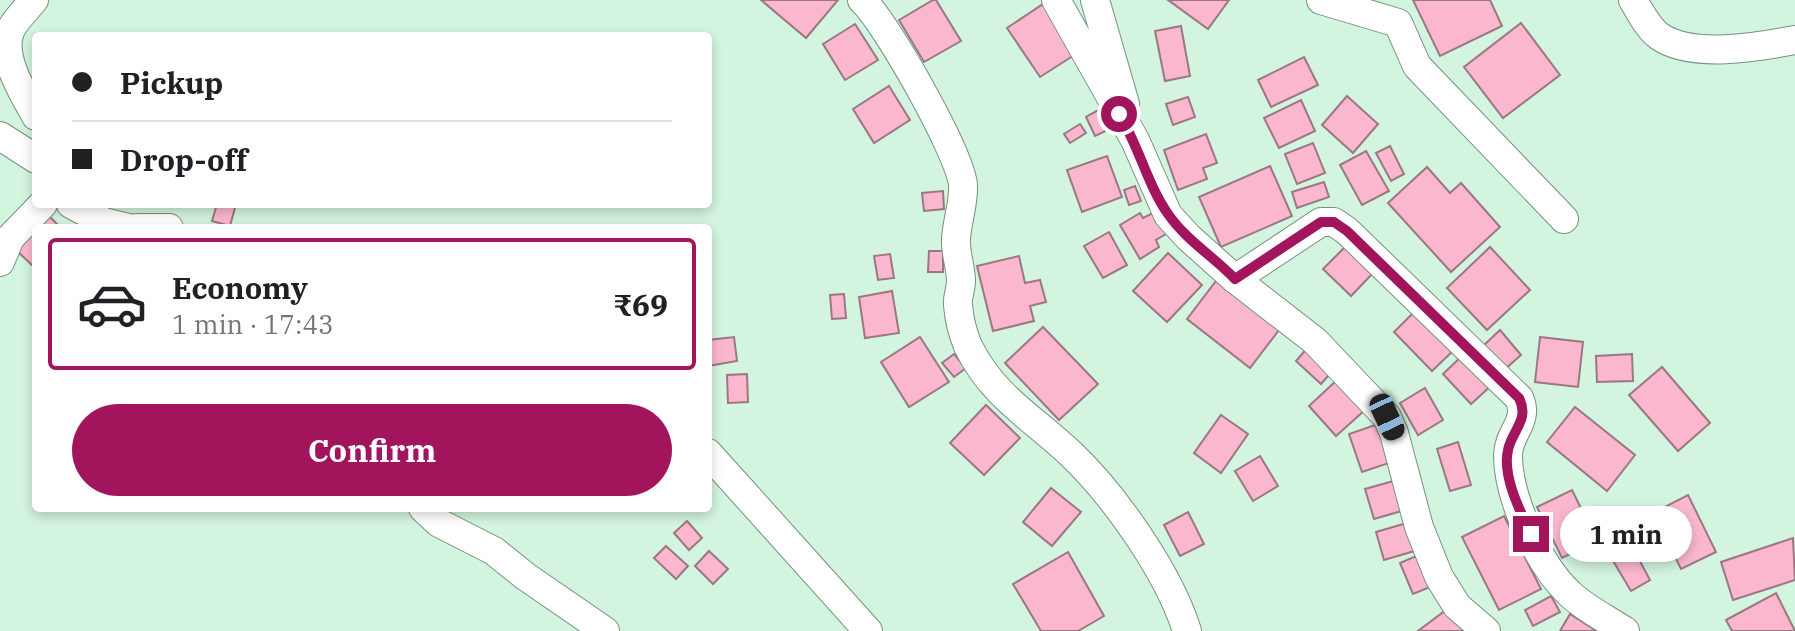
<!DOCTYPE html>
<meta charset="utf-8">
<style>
body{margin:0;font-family:"IBM Plex Serif",serif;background:#f2f2f2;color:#202124;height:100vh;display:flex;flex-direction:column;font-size:30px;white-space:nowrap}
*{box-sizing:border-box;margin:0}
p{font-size:26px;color:#757577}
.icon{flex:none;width:44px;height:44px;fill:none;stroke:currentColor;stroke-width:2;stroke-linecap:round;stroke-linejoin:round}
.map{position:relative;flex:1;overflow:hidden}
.side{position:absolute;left:32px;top:224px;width:680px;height:288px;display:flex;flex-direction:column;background:#fff;border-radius:8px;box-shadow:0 4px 12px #0003}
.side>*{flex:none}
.guide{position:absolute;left:32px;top:32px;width:680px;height:176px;border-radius:8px;box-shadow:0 4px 12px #0003;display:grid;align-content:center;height:176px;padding:0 40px;background:#fff}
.end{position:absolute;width:36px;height:36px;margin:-18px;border:10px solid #a2155d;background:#fff;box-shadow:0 0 0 4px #fff}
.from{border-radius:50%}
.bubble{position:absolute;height:56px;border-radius:28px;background:#fff;box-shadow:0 4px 12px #0003;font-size:26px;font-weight:700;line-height:56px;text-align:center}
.car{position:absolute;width:24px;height:48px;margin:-24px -12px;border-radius:10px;box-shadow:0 0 6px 2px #0007;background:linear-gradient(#222 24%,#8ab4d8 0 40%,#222 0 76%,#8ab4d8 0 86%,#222 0)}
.guide b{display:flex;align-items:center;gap:28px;height:76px;font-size:30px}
.guide b+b{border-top:2px solid #e0e0e0}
.guide i{width:20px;height:20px;background:#202124}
ul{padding:14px 0 0;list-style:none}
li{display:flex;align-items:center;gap:24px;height:132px;margin:0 16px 12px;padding:0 24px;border:4px solid #e0e0e0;border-radius:8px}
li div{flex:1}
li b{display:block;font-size:30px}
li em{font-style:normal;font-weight:700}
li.on{border-color:#a2155d}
li>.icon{width:72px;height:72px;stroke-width:1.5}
.primary-button{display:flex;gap:16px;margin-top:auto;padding:16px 40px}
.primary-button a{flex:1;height:92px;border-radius:48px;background:#a2155d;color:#fff;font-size:32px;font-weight:700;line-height:92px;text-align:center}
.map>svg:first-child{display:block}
</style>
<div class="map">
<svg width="1795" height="631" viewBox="0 0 1795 631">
<rect width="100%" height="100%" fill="#d3f4de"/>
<g fill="#fbb7ce" stroke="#9a7883" stroke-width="2">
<path d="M761 0H838L806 38Z"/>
<path d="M933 0H936L961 41 924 62 899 20Z"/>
<path d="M1168 0H1229L1208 29Z"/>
<path d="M1413 0H1490L1502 26 1440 56Z"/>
<path d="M1046 2 1079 52 1040 77 1007 28Z"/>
<path d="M1521 23 1560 75 1503 118 1464 67Z"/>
<path d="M855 24 878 60 845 80 823 44Z"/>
<path d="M1181 26 1190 76 1165 81 1155 31Z"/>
<path d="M1304 57 1318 85 1271 107 1258 80Z"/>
<path d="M889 86 910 120 874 143 853 109Z"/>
<path d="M1347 96 1378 124 1353 153 1322 125Z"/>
<path d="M1188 97 1195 117 1173 125 1166 104Z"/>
<path d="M1301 100 1315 131 1279 148 1264 118Z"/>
<path d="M1104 107 1114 127 1095 136 1086 117Z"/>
<path d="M1080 124 1086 133 1070 143 1064 134Z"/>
<path d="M1206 134 1217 163 1203 168 1207 179 1178 190 1164 150Z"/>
<path d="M1313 143 1325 173 1297 184 1285 154Z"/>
<path d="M1390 146 1404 174 1391 181 1376 153Z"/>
<path d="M1366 151 1389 191 1362 205 1340 165Z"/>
<path d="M1107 156 1122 197 1082 212 1067 170Z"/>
<path d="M1270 166 1292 216 1221 247 1199 197Z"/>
<path d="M1427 167 1450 193 1461 183 1500 227 1451 272 1388 203Z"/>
<path d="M1324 182 1329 197 1297 208 1292 192Z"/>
<path d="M1135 186 1141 201 1129 205 1124 190Z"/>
<path d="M943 191 944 209 924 211 922 193Z"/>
<path d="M217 204H236L230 226 212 221Z"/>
<path d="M1159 210 1171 231 1156 240 1159 247 1140 259 1120 225 1140 213 1143 218Z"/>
<path d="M47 214 61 228H36V269L15 249Z"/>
<path d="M1109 232 1127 265 1103 278 1084 246Z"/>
<path d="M1347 245 1375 271 1351 296 1323 269Z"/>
<path d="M1490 247 1530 290 1487 330 1447 288Z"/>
<path d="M929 251H943V272H928Z"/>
<path d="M1168 253 1202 285 1167 322 1133 291Z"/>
<path d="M890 254 894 278 878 280 874 256Z"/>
<path d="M1019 256 1025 283 1040 280 1046 302 1030 306 1034 321 993 331 977 266Z"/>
<path d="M1216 281 1279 330 1250 368 1187 319Z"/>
<path d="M892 291 899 333 865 338 859 297Z"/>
<path d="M844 294 846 318 832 319 830 295Z"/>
<path d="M1418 308 1456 348 1432 371 1394 332Z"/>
<path d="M1043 327 1098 384 1059 420 1005 363Z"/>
<path d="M1500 330 1521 355 1504 370 1483 346Z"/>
<path d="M734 337 737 361 708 366V340Z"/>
<path d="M920 337 949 382 909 407 881 362Z"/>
<path d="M1540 337 1583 342 1578 387 1535 382Z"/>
<path d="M1309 346 1335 368 1321 384 1296 361Z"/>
<path d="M1465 353 1494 383 1471 404 1443 374Z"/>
<path d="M954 354 966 368 954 377 942 363Z"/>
<path d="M1632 354 1633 381 1597 382 1596 356Z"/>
<path d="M1662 367 1710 423 1678 451 1629 395Z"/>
<path d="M747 374 748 402 728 403 727 375Z"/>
<path d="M1337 380 1365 410 1336 436 1309 406Z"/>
<path d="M1425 388 1443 420 1418 435 1400 403Z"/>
<path d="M986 405 1020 438 984 475 950 443Z"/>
<path d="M1575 407 1635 455 1607 491 1547 442Z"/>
<path d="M1221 415 1248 434 1221 473 1194 453Z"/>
<path d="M1378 424 1392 462 1362 472 1349 434Z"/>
<path d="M1458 442 1471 485 1450 491 1437 449Z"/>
<path d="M1260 456 1278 486 1253 501 1235 471Z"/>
<path d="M1397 480 1405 510 1374 519 1365 489Z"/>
<path d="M1051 488 1081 512 1052 546 1023 522Z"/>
<path d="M1572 490 1597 541 1562 558 1537 507Z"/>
<path d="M1688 495 1716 552 1681 569 1653 513Z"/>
<path d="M1188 512 1204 544 1180 556 1164 525Z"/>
<path d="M1504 516 1541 589 1499 610 1462 537Z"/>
<path d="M687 521 702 538 689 550 674 533Z"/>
<path d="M1410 522 1418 550 1384 560 1376 532Z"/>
<path d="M1627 537 1650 580 1631 591 1606 549Z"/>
<path d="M1793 538 1795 580 1733 600 1721 562Z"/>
<path d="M666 546 688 566 676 579 654 558Z"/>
<path d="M709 551 728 569 713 584 695 566Z"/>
<path d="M1068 552 1104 616 1078 631H1041L1013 584Z"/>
<path d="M1423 553 1435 585 1413 594 1400 563Z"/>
<path d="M1776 593 1795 631H1732L1726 620Z"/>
<path d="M1551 596 1560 612 1533 626 1525 610Z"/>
<path d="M1450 607 1468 631H1418Z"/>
<path d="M1570 614 1595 630 1594 631H1560Z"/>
</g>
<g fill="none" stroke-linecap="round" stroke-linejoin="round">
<defs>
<g id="minor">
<path d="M34 0C26 10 15 20 10 31 0 57 23 93 36 116"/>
<path d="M862 0C886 22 960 153 963 185 964 204 957 220 956 239 955 253 961 267 961 281 961 289 957 297 958 305 959 318 963 334 968 346 993 397 1032 417 1071 454 1115 496 1169 573 1187 631"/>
<path d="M1056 0 1135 140 1168 215 1188 237 1235 279 1315 341 1387 417 1394 433 1419 527 1439 577 1457 606 1486 631"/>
<path d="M1095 0 1125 104"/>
<path d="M1321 0 1398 23 1417 66 1564 219"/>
<path d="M1633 0C1640 12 1648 28 1659 36 1691 59 1758 47 1795 40"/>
<path d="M0 136 36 159"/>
<path d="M71 204 104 222 129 228"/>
<path d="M137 228H169"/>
<path d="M0 262 10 238 43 204"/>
<path d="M1235 279 1321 222H1334L1347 231 1519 398C1530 421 1508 433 1508 455 1508 497 1538 564 1569 593 1584 608 1607 619 1625 631"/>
<path d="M708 453 868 631"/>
<path d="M423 508 439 523 494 551 525 576 605 631"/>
</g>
</defs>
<use href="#minor" stroke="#73927e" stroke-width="30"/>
<use href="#minor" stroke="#fff" stroke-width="28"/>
</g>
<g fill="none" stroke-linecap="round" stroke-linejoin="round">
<path stroke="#a2155d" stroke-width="10" d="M1119 114C1139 146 1147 184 1168 214 1186 240 1214 257 1235 279L1321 222H1334L1347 231 1519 398C1530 420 1512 430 1508 450 1502 476 1520 511 1531 534"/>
</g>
</svg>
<i class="end from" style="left:1119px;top:114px"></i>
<i class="end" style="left:1531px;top:534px"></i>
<div class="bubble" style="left:1560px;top:506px;width:132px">1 min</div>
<i class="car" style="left:1387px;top:417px;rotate:155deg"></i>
<div class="guide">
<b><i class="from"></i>Pickup</b>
<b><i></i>Drop-off</b>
</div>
<section class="side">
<ul>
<li class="on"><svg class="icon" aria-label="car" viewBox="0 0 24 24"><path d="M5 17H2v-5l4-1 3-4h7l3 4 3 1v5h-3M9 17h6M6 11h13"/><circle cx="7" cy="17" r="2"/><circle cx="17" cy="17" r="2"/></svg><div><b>Economy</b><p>1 min · 17:43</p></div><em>₹69</em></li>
</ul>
<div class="primary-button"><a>Confirm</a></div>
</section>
</div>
